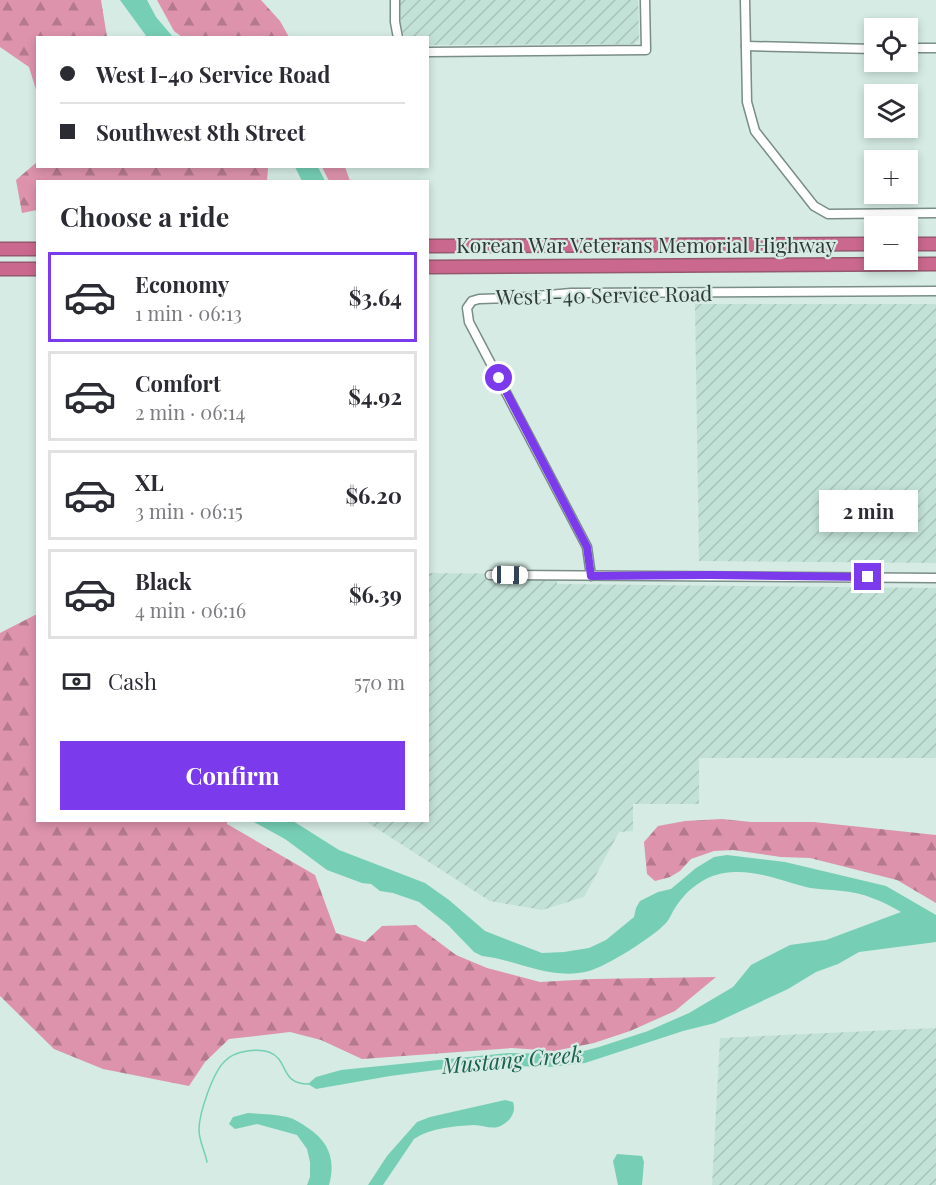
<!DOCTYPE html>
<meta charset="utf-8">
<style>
body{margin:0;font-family:"Playfair Display",serif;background:#f7f7f7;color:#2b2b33;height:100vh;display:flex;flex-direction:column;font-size:22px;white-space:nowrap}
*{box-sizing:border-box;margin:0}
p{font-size:20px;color:#7c7c81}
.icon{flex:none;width:33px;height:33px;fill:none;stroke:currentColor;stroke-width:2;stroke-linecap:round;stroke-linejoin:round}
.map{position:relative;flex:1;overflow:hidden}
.panel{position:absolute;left:36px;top:180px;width:393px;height:642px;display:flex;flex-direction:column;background:#fff;border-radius:0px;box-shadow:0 3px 9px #0003}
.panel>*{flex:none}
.banner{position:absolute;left:36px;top:36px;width:393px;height:132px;border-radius:0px;box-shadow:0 3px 9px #0003;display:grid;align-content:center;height:132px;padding:0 24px;background:#fff}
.controls{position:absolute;left:864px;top:18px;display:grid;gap:12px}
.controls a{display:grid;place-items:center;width:54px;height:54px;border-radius:0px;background:#fff;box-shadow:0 3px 9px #0003;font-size:30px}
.end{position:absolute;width:27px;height:27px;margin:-14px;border:8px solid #7c3aed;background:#fff;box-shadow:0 0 0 3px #fff}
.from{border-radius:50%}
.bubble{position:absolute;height:42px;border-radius:0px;background:#fff;box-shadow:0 3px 9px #0003;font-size:20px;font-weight:700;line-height:42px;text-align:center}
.car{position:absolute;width:18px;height:36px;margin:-18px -9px;border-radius:8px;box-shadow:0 0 4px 2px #0007;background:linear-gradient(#fff 24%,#345 0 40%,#fff 0 76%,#345 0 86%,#fff 0)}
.banner b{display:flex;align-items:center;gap:21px;height:57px;font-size:22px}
.banner b+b{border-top:2px solid #e1e1e2}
.banner i{width:15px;height:15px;background:#2b2b33}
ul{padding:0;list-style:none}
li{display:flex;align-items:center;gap:18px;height:90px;margin:0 12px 9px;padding:0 12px;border:3px solid #e1e1e2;border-radius:0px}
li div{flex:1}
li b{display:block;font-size:22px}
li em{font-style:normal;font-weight:700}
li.active{border-color:#7c3aed}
li>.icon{width:54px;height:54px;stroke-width:1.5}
h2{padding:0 24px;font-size:27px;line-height:72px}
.pay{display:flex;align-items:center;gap:15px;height:66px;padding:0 24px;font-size:22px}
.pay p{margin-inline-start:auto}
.action{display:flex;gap:12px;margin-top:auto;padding:12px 24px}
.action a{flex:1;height:69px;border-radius:0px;background:#7c3aed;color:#fff;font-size:24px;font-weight:700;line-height:69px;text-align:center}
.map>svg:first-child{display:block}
</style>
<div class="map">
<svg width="936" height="1185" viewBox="0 0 936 1185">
<defs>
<pattern id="industrial-furrows" width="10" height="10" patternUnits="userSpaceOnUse" patternTransform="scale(1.5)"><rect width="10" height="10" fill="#c3e2d7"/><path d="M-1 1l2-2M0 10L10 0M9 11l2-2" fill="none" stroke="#a8c3b9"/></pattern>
<pattern id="forest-firs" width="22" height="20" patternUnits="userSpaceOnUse" patternTransform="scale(1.5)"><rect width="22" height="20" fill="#dd93ac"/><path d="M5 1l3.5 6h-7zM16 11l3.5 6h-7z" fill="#b4798d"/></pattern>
</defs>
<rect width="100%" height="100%" fill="#d5ebe3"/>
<g fill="url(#industrial-furrows)">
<path d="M400 0H638L639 40 634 44 428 45V38L406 37 403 34 401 26Z"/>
<path d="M695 304H936V563L699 561Z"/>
<path d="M428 573 557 574V584L936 588V758H699V804H633V831L619 832 584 897 542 910 490 901 365 821 428 820Z"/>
<path d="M936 1028V1185H712L720 1038Z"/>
</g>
<g fill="url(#forest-firs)">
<path d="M0 0H101L107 37 38 38 37 93 29 67 0 47Z"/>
<path d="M157 0H261L280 21 289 37H182L174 31Z"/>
<path d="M37 162 38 166H267L268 168 267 181 38 182 37 210 22 213 16 180Z"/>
<path d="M322 167H345L350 181H329Z"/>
<path d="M37 614 38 820 227 821V824L315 875 336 933 365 942 382 926 416 925 456 955 487 968 540 982 593 979 716 977 675 1011 630 1031 594 1043 554 1051 512 1048 362 1059 321 1040 290 1032 229 1039 205 1062 189 1086 103 1069 54 1049 0 996V633Z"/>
<path d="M722 819 751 822H814L936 835V903L897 880 810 858 781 857 733 850 714 851 691 859 680 871 670 877 655 881 647 874 644 842 658 826 685 821Z"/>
</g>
<g fill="#76cfb5">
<path d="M120 0H147L156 17 173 37H147Z"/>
<path d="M295 167H318L325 181H302Z"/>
<path d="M252 821H293L339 850 425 883 449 900 485 931 542 953 564 952 589 948 606 940 634 917 636 908 640 901 658 892 671 889 696 868 714 857 727 855 785 862 886 886 936 915V942L859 952 838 964 816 972 788 989 715 1023 683 1031 585 1063 549 1067 475 1065 390 1076 316 1089 308 1084 316 1077 341 1070 508 1053 572 1054 599 1047 648 1031 689 1013 733 987 751 965 790 945 826 940 901 912C882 901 864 893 842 891 830 889 818 890 806 887 783 881 759 871 735 872 710 872 688 887 675 908 672 912 670 919 666 923 653 937 607 966 589 971 551 981 518 960 482 956L474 952 448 925 419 902 393 893 380 891 371 884 362 883 327 870 285 839Z"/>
<path d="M505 1100 513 1102C517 1113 509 1123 498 1127 490 1129 482 1125 474 1125 455 1126 430 1128 414 1139L383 1185H368L387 1156 417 1122 430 1117Z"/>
<path d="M248 1113C261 1114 274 1114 287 1117 295 1119 301 1123 308 1128 329 1142 336 1160 329 1185H307L310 1177V1162L307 1149 297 1135 257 1124 235 1129 229 1124 233 1117Z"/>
<path d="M617 1154 642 1156 644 1162 642 1185H618L613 1161Z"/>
</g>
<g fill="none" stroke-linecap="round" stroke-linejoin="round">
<path stroke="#76cfb5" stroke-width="1.5" d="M207 1162C205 1151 199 1141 199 1130 199 1113 213 1072 225 1061 234 1051 257 1048 269 1052 290 1060 279 1085 310 1084"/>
<defs>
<g id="minor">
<path d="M395 0V22L398 38"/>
<path d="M745 0 747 102 755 131 814 206 828 214 936 213"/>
<path d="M746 46 874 49"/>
<path d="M908 48H936"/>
<path d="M428 52 646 50 645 0"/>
<path d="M490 575 936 578"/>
<path d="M591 576 587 547 469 322 467 308 472 301 479 299 514 298 571 293 936 291"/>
</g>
<g id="highway">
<path d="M908 244H936"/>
<path d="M428 246 874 244"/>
<path d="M0 249H38"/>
<path d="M428 267 936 264"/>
<path d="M0 269H38"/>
</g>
</defs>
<use href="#minor" stroke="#7a8d87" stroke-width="11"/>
<use href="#highway" stroke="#95586f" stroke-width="15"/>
<use href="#minor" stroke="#fff" stroke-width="8"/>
<use href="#highway" stroke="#cb688d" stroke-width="12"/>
</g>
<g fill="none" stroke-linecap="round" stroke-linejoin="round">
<path stroke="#7c3aed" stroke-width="8" d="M499 378 587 547 591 576 710 575 868 577"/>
</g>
<g text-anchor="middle" stroke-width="4.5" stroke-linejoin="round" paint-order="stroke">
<g font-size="21" fill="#323a38" stroke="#d5ebe3">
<text x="646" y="253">Korean War Veterans Memorial Highway</text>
<text transform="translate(604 296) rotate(-1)" y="7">West I-40 Service Road</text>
</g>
<g font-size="22" font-style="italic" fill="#1a614f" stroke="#d5ebe3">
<text transform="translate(512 1060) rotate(-5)" y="8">Mustang Creek</text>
</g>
</g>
</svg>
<div class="controls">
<a><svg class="icon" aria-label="locate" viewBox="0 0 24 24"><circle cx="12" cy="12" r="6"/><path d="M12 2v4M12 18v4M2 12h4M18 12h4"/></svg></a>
<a><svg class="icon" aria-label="layers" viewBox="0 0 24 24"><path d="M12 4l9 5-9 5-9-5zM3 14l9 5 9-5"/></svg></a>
<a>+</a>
<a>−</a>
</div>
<i class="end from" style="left:499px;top:378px"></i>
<i class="end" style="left:868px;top:577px"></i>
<div class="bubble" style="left:819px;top:490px;width:99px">2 min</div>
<i class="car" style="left:510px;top:575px;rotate:91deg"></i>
<div class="banner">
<b><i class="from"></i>West I-40 Service Road</b>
<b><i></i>Southwest 8th Street</b>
</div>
<section class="panel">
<h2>Choose a ride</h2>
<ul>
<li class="active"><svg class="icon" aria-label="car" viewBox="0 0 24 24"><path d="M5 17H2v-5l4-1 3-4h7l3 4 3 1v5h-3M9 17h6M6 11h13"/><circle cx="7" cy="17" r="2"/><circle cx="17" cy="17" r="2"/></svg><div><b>Economy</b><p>1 min · 06:13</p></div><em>$3.64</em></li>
<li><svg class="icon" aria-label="car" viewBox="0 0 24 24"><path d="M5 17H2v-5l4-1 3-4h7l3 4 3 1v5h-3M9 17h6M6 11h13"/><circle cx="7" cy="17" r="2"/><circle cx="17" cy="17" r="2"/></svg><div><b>Comfort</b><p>2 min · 06:14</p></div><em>$4.92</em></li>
<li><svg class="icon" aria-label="car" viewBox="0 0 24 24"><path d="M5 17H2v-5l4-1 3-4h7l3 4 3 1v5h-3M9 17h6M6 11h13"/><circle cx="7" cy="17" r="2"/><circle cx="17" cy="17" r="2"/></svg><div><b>XL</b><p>3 min · 06:15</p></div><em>$6.20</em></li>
<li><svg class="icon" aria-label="car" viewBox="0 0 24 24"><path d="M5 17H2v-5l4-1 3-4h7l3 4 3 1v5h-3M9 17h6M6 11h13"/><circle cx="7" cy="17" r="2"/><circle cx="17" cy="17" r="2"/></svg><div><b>Black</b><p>4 min · 06:16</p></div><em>$6.39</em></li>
</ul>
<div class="pay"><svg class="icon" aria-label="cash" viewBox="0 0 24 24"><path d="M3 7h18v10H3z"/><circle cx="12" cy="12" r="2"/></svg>Cash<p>570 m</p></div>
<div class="action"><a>Confirm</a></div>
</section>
</div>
